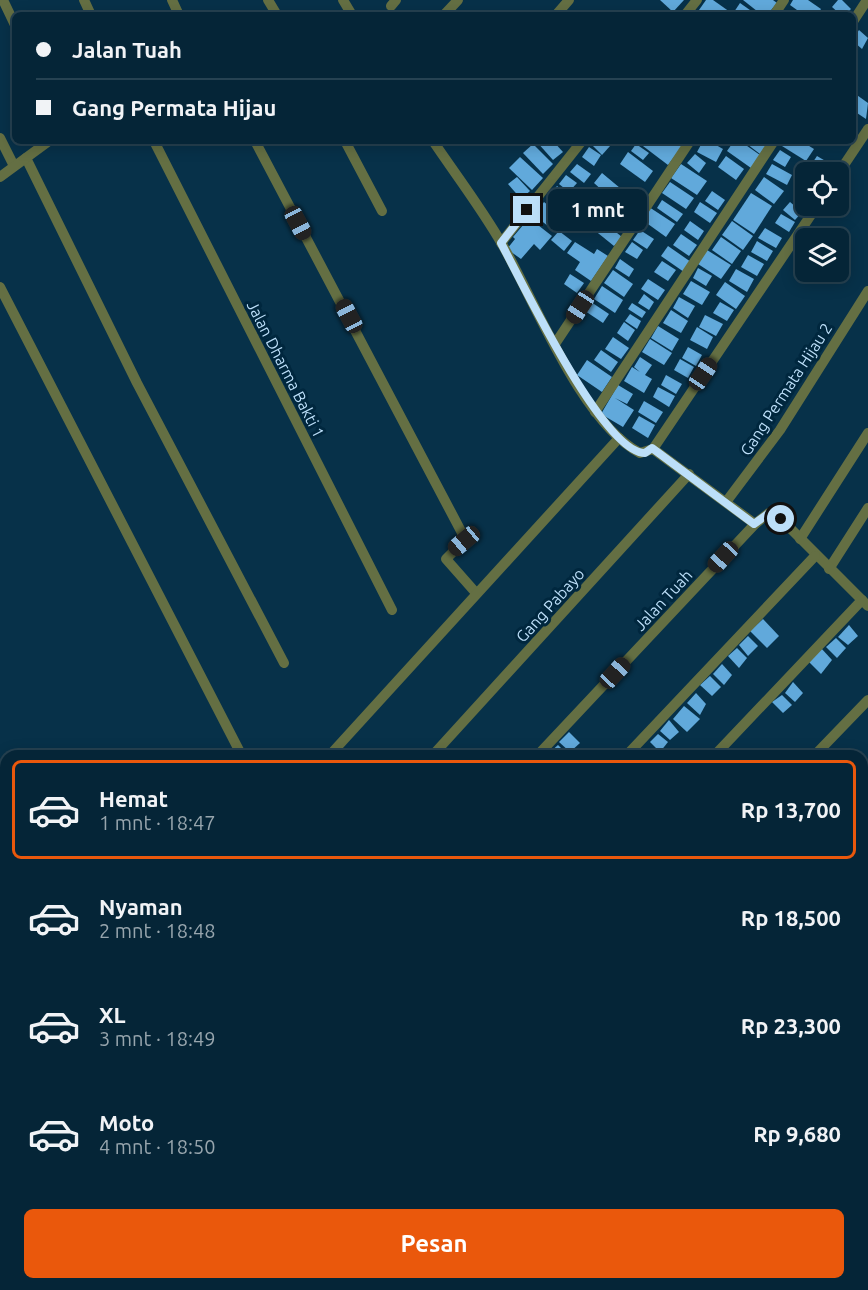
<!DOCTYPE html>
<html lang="id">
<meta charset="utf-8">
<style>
body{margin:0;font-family:Ubuntu,sans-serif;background:#0e2d3f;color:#f1f3f6;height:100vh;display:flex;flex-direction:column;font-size:22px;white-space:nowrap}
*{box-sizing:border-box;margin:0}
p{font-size:20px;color:#97a5ad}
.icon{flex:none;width:33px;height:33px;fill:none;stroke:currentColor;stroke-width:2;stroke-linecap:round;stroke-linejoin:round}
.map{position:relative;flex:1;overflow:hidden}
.panel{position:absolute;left:0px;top:750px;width:868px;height:540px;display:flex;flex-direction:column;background:#052537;border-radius:18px 18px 0 0;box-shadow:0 3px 15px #0003,0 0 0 2px #264252}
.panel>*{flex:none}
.banner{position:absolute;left:12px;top:12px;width:844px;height:132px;border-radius:9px;box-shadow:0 3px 15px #0003,0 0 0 2px #264252;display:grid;align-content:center;height:132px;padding:0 24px;background:#052537}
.controls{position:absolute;left:795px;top:162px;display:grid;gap:12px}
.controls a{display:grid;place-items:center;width:54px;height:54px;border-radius:9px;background:#052537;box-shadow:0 3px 15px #0003,0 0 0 2px #264252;font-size:30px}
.end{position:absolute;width:27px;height:27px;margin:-14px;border:8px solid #bcdff9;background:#111;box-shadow:0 0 0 3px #111}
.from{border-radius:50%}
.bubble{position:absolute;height:42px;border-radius:9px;background:#052537;box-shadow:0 3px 15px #0003,0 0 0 2px #264252;font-size:20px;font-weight:700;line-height:42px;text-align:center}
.car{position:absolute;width:18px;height:36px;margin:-18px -9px;border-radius:8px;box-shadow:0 0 4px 2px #0007;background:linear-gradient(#222 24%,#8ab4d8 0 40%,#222 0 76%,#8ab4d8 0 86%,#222 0)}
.banner b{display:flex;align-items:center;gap:21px;height:57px;font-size:22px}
.banner b+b{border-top:2px solid #264252}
.banner i{width:15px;height:15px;background:#f1f3f6}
ul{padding:10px 0 0;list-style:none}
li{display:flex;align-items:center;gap:18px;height:99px;margin:0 12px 9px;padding:0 12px;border:3px solid transparent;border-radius:9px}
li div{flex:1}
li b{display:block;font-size:22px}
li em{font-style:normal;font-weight:700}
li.active{border-color:#ea580c}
li>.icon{width:54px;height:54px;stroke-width:1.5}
.action{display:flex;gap:12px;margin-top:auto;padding:12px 24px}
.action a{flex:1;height:69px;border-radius:9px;background:#ea580c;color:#fff;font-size:24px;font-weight:700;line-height:69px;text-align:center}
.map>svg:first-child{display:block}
</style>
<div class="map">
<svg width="868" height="1290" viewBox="0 0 868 1290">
<rect width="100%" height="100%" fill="#073149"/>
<g fill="#61a9db">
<path d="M660 0H684L673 12Z"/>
<path d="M706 0H713L730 12 728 15H706L699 10Z"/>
<path d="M743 0H773L777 3 767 15H762Z"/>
<path d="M793 0H808L821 9 817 15H804L790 5Z"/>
<path d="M838 0H842L851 9 845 15H841L832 7Z"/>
<path d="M740 3 757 15H732Z"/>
<path d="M859 30 868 38 862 49 854 42V37Z"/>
<path d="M854 93 868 103 866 119 854 111Z"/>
<path d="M536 141H553L563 152 553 160Z"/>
<path d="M593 141H605L610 146 602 155 591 144Z"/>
<path d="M640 141H686L668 165 639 143Z"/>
<path d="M703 141H709L723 149 716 162 697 152Z"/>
<path d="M734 141H740L760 155 751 168 727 151Z"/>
<path d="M743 141H769L760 154Z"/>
<path d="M785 141H801L814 149 806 161 782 146Z"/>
<path d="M533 144 553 164 543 174 523 153Z"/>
<path d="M636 144 649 153 643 160 631 151Z"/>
<path d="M589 147 601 155 594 166 582 157Z"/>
<path d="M780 150 791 157 785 167 773 160Z"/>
<path d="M628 152 653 171 645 182 620 164Z"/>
<path d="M695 154 706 163 699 173 687 163Z"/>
<path d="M726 156 744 169 736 180 718 167Z"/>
<path d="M817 156 834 166 830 172H823L811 165Z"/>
<path d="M520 157 543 178 532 190 509 168Z"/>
<path d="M577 164 591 174 584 183 570 172Z"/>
<path d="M681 164 707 181 697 195 671 178Z"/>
<path d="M772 164 792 175 787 185 766 174Z"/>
<path d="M804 168 811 172H806V184L797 178Z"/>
<path d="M602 173 626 193 613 210 599 198 604 192 594 183Z"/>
<path d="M566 175 577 183 569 192 559 184Z"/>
<path d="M517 177 530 191 521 199 508 184Z"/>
<path d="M764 177 784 191 774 204 755 190Z"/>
<path d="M670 182 694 198 686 209 662 193Z"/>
<path d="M800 185 806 189V204L793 195Z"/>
<path d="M557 186 576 201 566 215 546 200Z"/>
<path d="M712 191 725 200 718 210 705 201Z"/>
<path d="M751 193 772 206 754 234 733 220Z"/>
<path d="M628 196 640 207 631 218 618 207Z"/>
<path d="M662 200 683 214 677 222 657 208Z"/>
<path d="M544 202 563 217 553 230 534 215Z"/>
<path d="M700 202 717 213 710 223 694 212Z"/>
<path d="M790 202 802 212 795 220 783 210Z"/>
<path d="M580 203 591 211 582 222 572 214Z"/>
<path d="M649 207 675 224 666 237 641 219Z"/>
<path d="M781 214 795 222 789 232 775 223Z"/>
<path d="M595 215 622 237 614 246 588 225Z"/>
<path d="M529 218 552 236 540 250 534 244 521 259 507 249 515 239 513 237Z"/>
<path d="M690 221 704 231 698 240 684 230Z"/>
<path d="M732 221 753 236 743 250 722 235Z"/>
<path d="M765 228 782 238 776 248 758 238Z"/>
<path d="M640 230 654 239 647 249 633 240Z"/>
<path d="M559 231 572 241 564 251 551 240Z"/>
<path d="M681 234 697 245 689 256 673 245Z"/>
<path d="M721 237 741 251 732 264 712 250Z"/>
<path d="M757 241 773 251 767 261 751 252Z"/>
<path d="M575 242 594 254 597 249 608 256 591 281 575 270 580 262 567 253Z"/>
<path d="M632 242 643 250 637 259 625 252Z"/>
<path d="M668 246 691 262 684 272 661 256Z"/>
<path d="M707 250 731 265 721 279 698 264Z"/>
<path d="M748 255 764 264 757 276 741 267Z"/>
<path d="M620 259 634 269 629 277 615 268Z"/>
<path d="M662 261 676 270 668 281 654 272Z"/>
<path d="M698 268 712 276 706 286 693 278Z"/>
<path d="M736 269 754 279 747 292 729 281Z"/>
<path d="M613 270 633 284 624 297 604 283Z"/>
<path d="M570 274 584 283 577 293 564 284Z"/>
<path d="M648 279 665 290 658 300 641 289Z"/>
<path d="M691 281 710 292 702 305 683 294Z"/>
<path d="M725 282 745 296 736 309 716 295Z"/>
<path d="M602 286 623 300 615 313 594 299Z"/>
<path d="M644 294 654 302 649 310 638 303Z"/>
<path d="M679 297 695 306 688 318 673 308Z"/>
<path d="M591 302 609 314 603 323 585 311Z"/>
<path d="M720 302 734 310 727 321 713 313Z"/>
<path d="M632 303 646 312 642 318 628 309Z"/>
<path d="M671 310 688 321 681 333 663 323Z"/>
<path d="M630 314 641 321 637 329 625 321Z"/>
<path d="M705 315 723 324 716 336 699 327Z"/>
<path d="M624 322 635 330 628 341 617 333Z"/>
<path d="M658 326 679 339 672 351 651 338Z"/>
<path d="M697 327 713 337 707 349 690 340Z"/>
<path d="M613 337 629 348 621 359 605 349Z"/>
<path d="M650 339 672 353 664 365 642 352Z"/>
<path d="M688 347 702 355 696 366 682 358Z"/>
<path d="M601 350 618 362 611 372 594 360Z"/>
<path d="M640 357 652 365 645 375 652 379 644 393 624 381 632 367 640 372 634 367Z"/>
<path d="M680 359 694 367 688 378 674 370Z"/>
<path d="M587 360 612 377 602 392 577 375Z"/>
<path d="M666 375 682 384 676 394 661 385Z"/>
<path d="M618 385 633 394 627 404 615 398 634 410 623 427 601 414Z"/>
<path d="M658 387 675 396 669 407 653 397Z"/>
<path d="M644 401 663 412 656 423 638 412Z"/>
<path d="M639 416 655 425 648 438 632 428Z"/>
<path d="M763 619 779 636 767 648 750 631Z"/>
<path d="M849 625 858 636 848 645 838 637Z"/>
<path d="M748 636 758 646 748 656 739 645Z"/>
<path d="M836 638 846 648 837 658 826 647Z"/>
<path d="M737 648 747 658 739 668 728 656Z"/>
<path d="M821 648 832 660 821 674 808 661Z"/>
<path d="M722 664 732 675 724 685 713 674Z"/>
<path d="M710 676 721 687 712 696 700 685Z"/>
<path d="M793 682 803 693 795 702 785 693Z"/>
<path d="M696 693 706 704 700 715 687 703Z"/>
<path d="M782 695 792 705 783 713 772 702Z"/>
<path d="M684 706 700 719 687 732 673 719Z"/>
<path d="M669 720 679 732 670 740 660 731Z"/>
<path d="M569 732 580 743 570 752 559 742Z"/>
<path d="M658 734 668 742 660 752 650 742Z"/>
<path d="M558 745 569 756 548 754Z"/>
<path d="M8 1284H70L72 1290H10Z"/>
</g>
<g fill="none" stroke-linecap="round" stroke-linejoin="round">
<g stroke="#646f43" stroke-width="10">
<path d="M3 0 15 25"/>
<path d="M84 0 91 15"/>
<path d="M172 0 179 15"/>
<path d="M268 0 277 15"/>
<path d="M343 0 352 15"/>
<path d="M391 6 396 0"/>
<path d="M444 15 458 0"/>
<path d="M556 15 569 0"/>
<path d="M685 15 697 0"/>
<path d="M774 15 784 0"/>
<path d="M854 20 867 0"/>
<path d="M0 138 14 166"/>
<path d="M154 141 392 610"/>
<path d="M255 141 462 533 464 541 446 559 476 593"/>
<path d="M345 141 382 211"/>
<path d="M433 141C456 175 482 209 502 244 536 303 581 422 640 453L653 449 817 206"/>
<path d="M26 158 137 383 284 663"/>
<path d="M838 174 868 129"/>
<path d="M0 177 49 141"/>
<path d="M501 243 582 141"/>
<path d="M0 287 242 756"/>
<path d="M555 344 690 141"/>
<path d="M595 412 774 141"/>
<path d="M653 449 755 524"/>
<path d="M726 502 780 430 868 291"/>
<path d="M800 539 868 433"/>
<path d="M829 569 868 508"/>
<path d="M329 756 619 438"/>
<path d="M432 756 689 474"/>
<path d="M537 756 755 524 769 513 781 519 868 606"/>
<path d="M626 756 815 556"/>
<path d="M714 756 862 600"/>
<path d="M814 756 868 700"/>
<path d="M862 825 868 818"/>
<path d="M862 956 868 961"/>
<path d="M0 1210 6 1208"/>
<path d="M125 1284 126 1290"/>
<path d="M335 1284 336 1290"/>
<path d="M415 1284 416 1290"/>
<path d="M576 1284 577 1290"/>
<path d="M791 1290 792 1284"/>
</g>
</g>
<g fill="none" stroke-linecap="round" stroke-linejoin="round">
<path stroke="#bcdff9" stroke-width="8" d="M527 210 501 243C521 280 603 453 645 453L652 448 754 524 769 513 781 519"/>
</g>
<g text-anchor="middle" stroke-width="6" stroke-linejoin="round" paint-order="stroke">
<g font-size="16" fill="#bcdff9" stroke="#00273e">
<text transform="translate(286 369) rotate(63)" y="6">Jalan Dharma Bakti 1</text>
<text transform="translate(786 389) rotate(-57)" y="6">Gang Permata Hijau 2</text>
<text transform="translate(663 600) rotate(-47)" y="6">Jalan Tuah</text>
<text transform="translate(550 605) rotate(-48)" y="6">Gang Pabayo</text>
</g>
</g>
</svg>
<div class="controls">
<a><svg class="icon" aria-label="locate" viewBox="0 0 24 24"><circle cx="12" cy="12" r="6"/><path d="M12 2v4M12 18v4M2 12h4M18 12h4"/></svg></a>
<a><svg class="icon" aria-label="layers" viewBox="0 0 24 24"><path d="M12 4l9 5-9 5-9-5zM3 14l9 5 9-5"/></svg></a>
</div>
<i class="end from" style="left:781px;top:519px"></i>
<i class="end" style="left:527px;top:210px"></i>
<div class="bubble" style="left:548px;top:189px;width:99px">1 mnt</div>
<i class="car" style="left:298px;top:223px;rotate:152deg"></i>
<i class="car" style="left:580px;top:307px;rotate:213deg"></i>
<i class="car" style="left:349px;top:316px;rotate:332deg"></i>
<i class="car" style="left:703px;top:374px;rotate:34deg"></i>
<i class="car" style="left:464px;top:541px;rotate:230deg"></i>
<i class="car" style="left:723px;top:557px;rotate:223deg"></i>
<i class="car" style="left:615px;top:673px;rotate:43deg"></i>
<div class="banner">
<b><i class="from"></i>Jalan Tuah</b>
<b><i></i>Gang Permata Hijau</b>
</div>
<section class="panel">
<ul>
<li class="active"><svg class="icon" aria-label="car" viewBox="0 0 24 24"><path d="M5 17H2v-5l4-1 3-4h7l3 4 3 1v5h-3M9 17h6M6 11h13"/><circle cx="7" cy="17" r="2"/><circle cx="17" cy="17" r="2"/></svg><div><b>Hemat</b><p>1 mnt · 18:47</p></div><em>Rp 13,700</em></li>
<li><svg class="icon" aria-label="car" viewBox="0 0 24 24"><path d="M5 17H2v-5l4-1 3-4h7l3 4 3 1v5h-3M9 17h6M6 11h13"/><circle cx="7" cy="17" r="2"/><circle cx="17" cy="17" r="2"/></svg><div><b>Nyaman</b><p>2 mnt · 18:48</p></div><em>Rp 18,500</em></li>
<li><svg class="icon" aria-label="car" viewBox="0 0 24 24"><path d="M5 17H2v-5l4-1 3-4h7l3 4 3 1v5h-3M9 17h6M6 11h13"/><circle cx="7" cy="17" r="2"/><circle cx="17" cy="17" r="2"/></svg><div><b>XL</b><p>3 mnt · 18:49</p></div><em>Rp 23,300</em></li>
<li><svg class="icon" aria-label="car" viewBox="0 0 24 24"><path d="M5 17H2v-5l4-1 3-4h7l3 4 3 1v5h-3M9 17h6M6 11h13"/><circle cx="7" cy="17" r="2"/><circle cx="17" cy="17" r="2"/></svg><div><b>Moto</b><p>4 mnt · 18:50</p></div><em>Rp 9,680</em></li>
</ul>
<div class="action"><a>Pesan</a></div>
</section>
</div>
